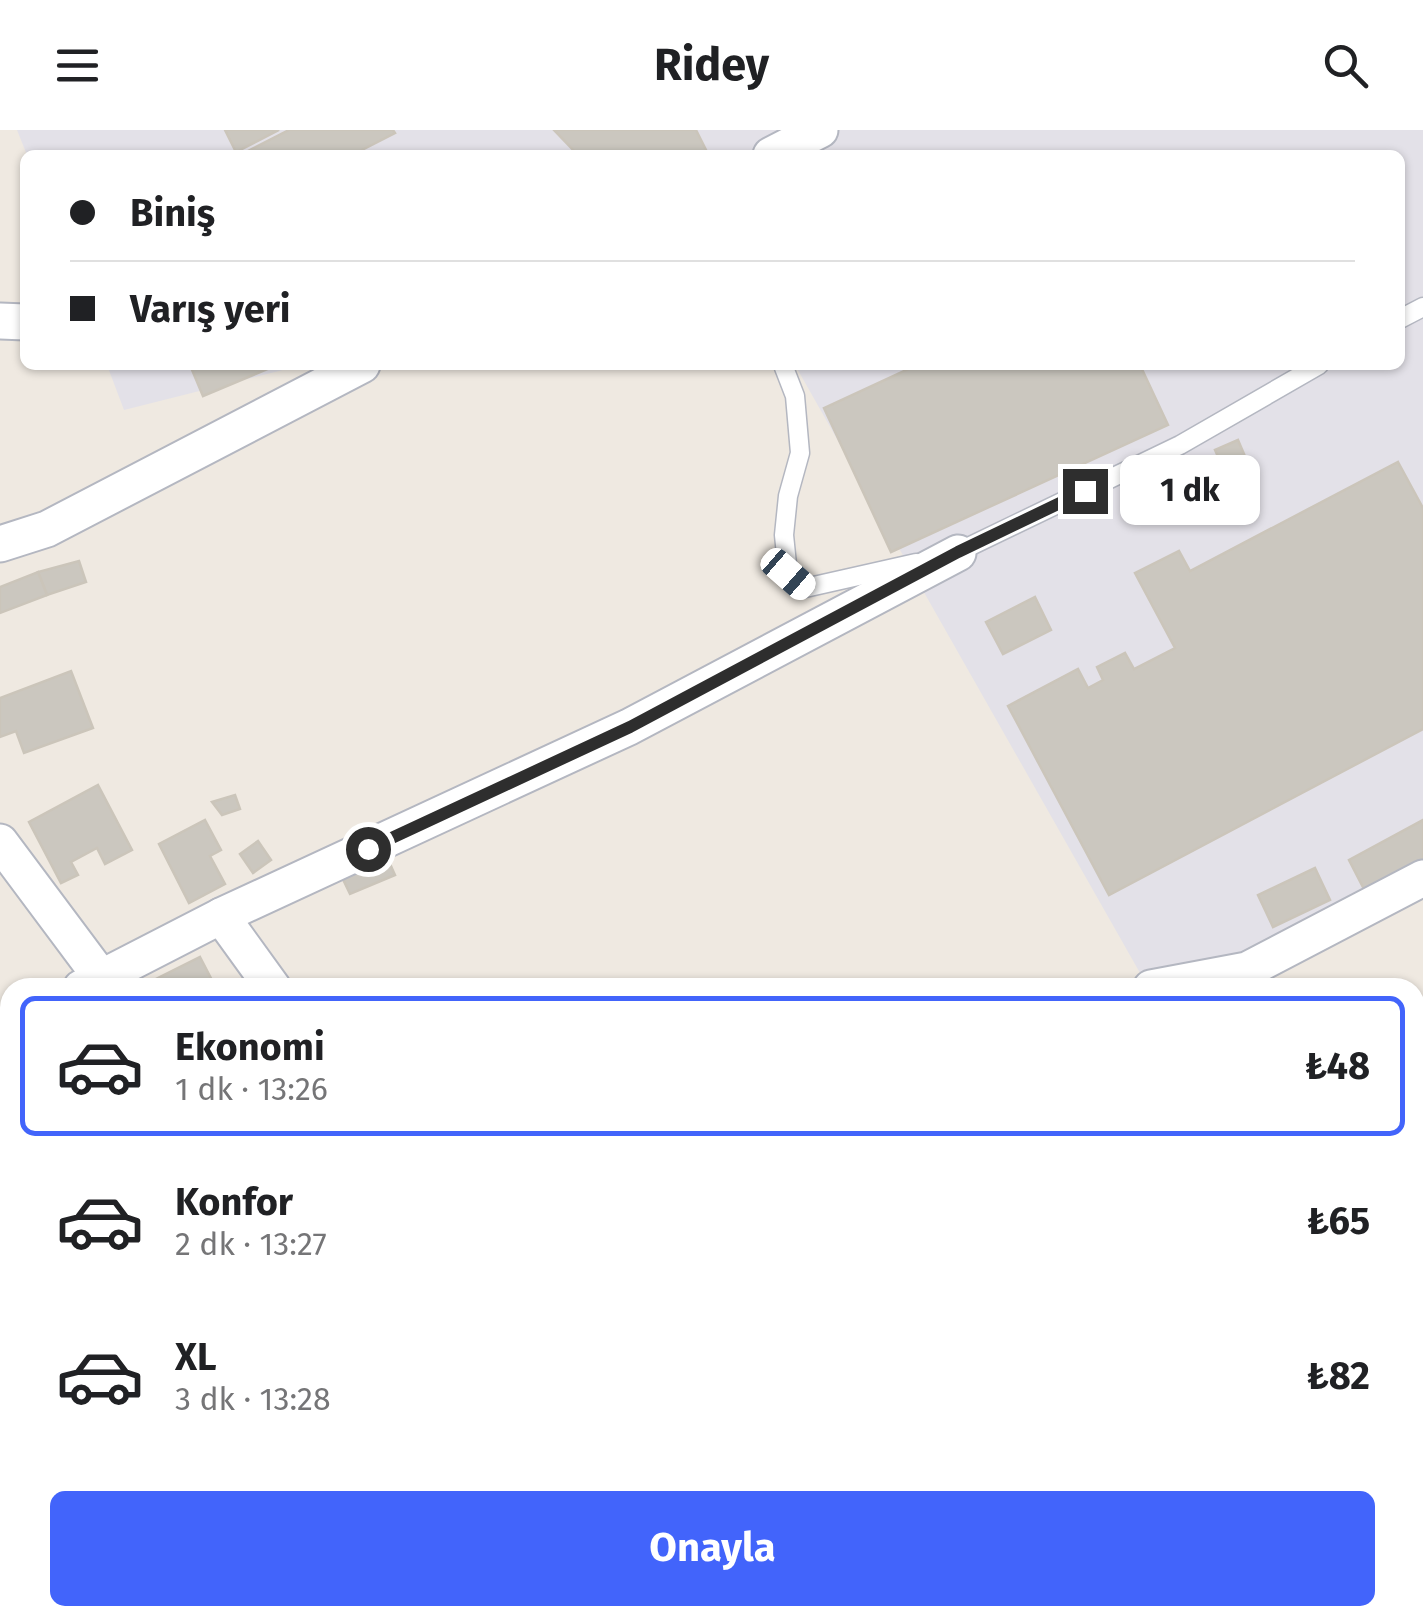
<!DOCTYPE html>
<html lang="tr">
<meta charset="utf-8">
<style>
body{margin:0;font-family:"Fira Sans",sans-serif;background:#f6f6f6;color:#202124;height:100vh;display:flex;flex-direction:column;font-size:38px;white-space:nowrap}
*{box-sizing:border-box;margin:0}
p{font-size:32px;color:#757577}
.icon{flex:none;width:55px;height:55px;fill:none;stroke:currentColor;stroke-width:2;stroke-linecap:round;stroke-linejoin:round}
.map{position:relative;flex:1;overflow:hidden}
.panel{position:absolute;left:0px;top:848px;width:1425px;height:648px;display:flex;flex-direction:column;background:#fff;border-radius:30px 30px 0 0;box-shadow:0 2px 8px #0004}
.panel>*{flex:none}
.top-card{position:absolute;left:20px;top:20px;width:1385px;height:220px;border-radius:15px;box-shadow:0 2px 8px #0004;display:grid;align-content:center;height:220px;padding:0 50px;background:#fff}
.end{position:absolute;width:45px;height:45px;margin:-22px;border:12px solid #2e2e2e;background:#fff;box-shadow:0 0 0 5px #fff}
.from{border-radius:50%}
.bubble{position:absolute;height:70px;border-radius:15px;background:#fff;box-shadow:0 2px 8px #0004;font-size:32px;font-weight:700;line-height:70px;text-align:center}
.car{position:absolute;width:30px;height:60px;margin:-30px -15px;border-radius:12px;box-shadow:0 0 8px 2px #0007;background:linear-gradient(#fff 24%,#345 0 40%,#fff 0 76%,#345 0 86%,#fff 0)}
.top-card b{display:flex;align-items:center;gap:35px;height:95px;font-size:38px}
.top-card b+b{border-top:2px solid #e0e0e0}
.top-card i{width:25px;height:25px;background:#202124}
ul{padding:18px 0 0;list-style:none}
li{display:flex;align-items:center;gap:30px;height:140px;margin:0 20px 15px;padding:0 30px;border:5px solid transparent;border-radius:15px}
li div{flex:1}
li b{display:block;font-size:38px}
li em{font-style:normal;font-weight:700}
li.active{border-color:#4264fb}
li>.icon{width:90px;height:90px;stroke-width:1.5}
.primary-button{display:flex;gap:20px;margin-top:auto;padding:20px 50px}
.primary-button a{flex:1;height:115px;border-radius:15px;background:#4264fb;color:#fff;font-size:40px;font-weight:700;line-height:115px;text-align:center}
header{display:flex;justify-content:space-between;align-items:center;height:130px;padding:0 50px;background:#fff;font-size:45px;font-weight:700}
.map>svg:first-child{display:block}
</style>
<header><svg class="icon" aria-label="menu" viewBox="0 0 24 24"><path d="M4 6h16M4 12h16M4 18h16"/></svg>Ridey<svg class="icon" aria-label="search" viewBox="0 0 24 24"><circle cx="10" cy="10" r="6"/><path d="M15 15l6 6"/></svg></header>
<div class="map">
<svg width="1423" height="1493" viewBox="0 0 1423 1493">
<rect width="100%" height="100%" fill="#efe9e1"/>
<g fill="#e3e1e8">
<path d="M17 0H1423V761L1148 857 795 235H1400V25H27Z"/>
<path d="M107 235H303L124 280Z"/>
</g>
<g fill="#cbc7bf" stroke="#cbc5ba" stroke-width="2.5">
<path d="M225 0H279L236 22Z"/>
<path d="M289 0H393L395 3 352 25H240Z"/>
<path d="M554 0H696L707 22 701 25H578Z"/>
<path d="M190 235H277L203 266Z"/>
<path d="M917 235H1140L1168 295 891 422 824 278Z"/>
<path d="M1238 310 1250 338 1227 347 1215 320Z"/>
<path d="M1398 332 1423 378V599L1109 765 1008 576 1078 539 1088 558 1103 550 1097 537 1125 523 1134 539 1175 518 1135 443 1179 421 1190 441Z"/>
<path d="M79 431 86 452 47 465 38 442Z"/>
<path d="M38 442 47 465 0 483V457Z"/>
<path d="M1035 467 1051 500 1003 524 986 492Z"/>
<path d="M71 541 93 598 24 623 16 601 0 607V568Z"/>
<path d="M98 655 132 720 105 734 97 718 71 732 78 745 61 753 29 692Z"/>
<path d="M235 665 240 679 222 685 212 672Z"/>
<path d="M205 690 221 720 210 726 225 754 189 773 159 714Z"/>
<path d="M1423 690V732L1366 763 1349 730Z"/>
<path d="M258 711 271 730 253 743 240 724Z"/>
<path d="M386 725 395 745 350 764 341 745Z"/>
<path d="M1315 738 1330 770 1273 797 1258 765Z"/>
<path d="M200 827 216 858H146L144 855Z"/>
<path d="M10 1166V1248L5 1250 0 1239V1170Z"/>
<path d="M10 1339V1421L6 1423 0 1411V1344Z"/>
<path d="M20 1485H40L47 1493H11Z"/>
<path d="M64 1485H128L111 1493H68Z"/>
<path d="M265 1485H291V1493H252Z"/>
</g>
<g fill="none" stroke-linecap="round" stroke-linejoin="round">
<defs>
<g id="lane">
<path d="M1400 189 1423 177"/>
<path d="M783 235 795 266 800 323 788 366 784 405 788 444 805 458 916 433"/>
<path d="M956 423 1180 315 1319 235"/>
</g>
<g id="street">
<path d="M771 25 820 0"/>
<path d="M0 191 25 192"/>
<path d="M0 414 47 399 362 235"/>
<path d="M0 712 109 858"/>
<path d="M221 786 273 858"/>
<path d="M81 858 221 786 629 597 958 423"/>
<path d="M1151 858 1247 840 1423 748"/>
<path d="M0 906 10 900"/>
<path d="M0 1429 10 1432"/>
<path d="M423 1485 426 1493"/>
</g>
</defs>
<use href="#lane" stroke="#b4b7c1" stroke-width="21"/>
<use href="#street" stroke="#b4b7c1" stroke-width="39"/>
<use href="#lane" stroke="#fff" stroke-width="18"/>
<use href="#street" stroke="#fff" stroke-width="35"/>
</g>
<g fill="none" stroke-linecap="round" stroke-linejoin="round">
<path stroke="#2e2e2e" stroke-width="12" d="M368 719 630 597 958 422 1085 361"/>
</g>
</svg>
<i class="end from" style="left:368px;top:719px"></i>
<i class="end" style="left:1085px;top:361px"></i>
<div class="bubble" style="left:1120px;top:325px;width:140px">1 dk</div>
<i class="car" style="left:788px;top:444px;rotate:131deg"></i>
<div class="top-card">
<b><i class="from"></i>Biniş</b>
<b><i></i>Varış yeri</b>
</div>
<section class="panel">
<ul>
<li class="active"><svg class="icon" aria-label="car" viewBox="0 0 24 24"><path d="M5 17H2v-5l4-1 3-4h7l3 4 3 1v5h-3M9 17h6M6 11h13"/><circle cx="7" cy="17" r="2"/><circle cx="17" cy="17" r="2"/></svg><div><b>Ekonomi</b><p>1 dk · 13:26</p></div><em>₺48</em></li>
<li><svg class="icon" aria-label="car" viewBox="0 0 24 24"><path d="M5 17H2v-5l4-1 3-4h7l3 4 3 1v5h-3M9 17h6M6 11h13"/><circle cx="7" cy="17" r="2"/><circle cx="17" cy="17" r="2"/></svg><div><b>Konfor</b><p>2 dk · 13:27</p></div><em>₺65</em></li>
<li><svg class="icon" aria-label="car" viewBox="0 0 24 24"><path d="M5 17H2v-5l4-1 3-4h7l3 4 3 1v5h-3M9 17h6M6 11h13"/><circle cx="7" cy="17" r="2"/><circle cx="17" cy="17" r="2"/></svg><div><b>XL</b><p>3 dk · 13:28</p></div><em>₺82</em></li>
</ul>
<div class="primary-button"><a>Onayla</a></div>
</section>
</div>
